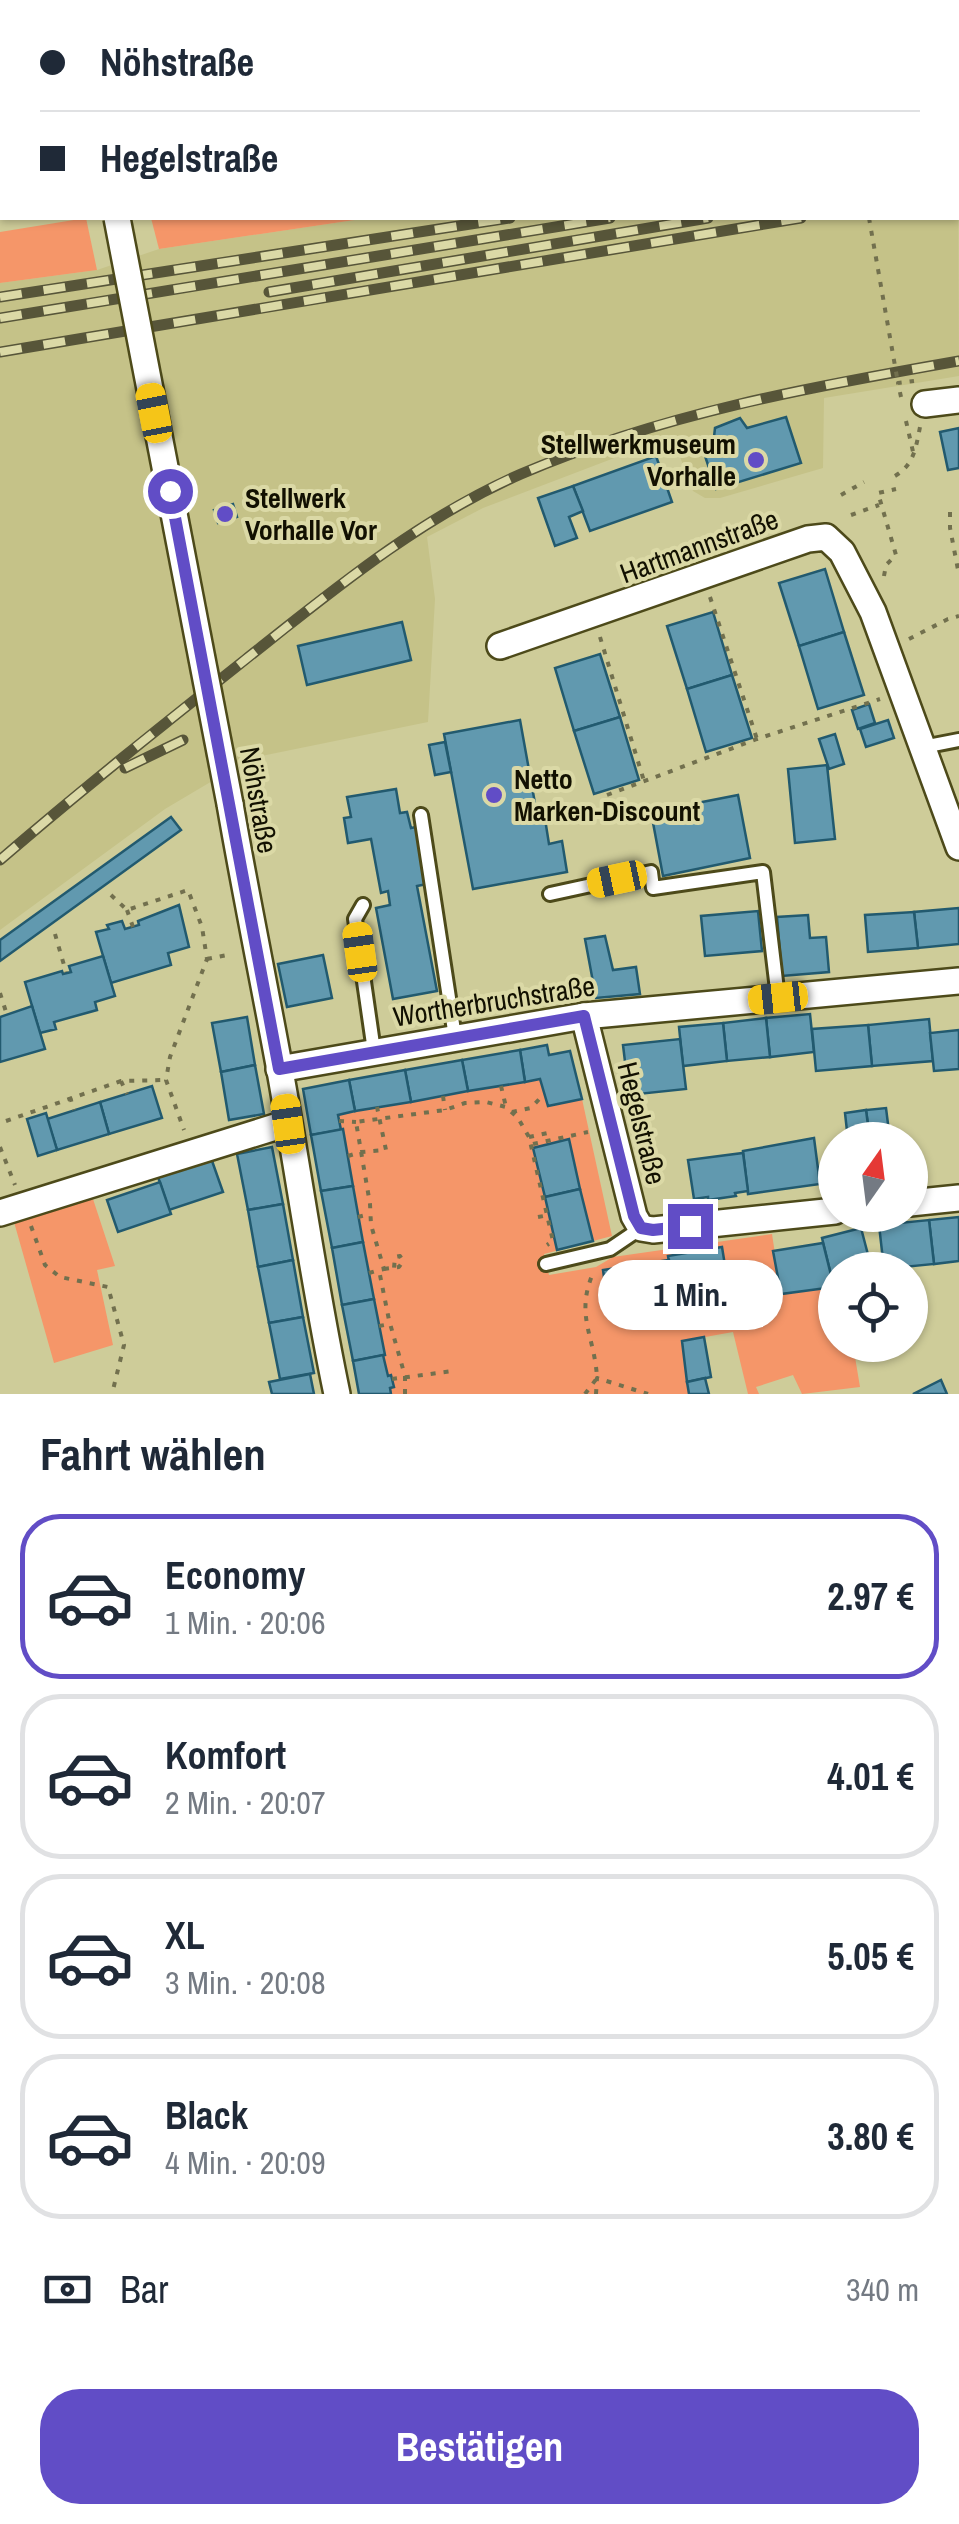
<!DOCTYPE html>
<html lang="de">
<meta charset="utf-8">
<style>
body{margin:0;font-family:"Archivo Narrow",sans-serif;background:#f6f6f7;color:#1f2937;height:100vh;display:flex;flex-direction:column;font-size:38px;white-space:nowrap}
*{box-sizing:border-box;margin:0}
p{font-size:32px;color:#747a83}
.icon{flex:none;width:55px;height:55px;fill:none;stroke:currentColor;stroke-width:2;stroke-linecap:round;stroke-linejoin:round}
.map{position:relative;height:1394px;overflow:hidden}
.panel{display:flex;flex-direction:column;background:#fff;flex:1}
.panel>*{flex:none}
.banner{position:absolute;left:0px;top:0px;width:960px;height:220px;box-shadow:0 2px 8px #0004;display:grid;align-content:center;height:220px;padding:0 40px;background:#fff}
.needle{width:65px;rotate:14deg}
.controls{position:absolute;left:818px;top:1122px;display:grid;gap:20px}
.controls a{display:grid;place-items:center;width:110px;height:110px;border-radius:50%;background:#fff;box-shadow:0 2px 8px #0004;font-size:50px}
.end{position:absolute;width:45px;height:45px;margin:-22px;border:12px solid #614dc6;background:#fff;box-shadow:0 0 0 5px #fff}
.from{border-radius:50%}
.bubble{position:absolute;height:70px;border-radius:35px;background:#fff;box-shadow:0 2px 8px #0004;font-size:32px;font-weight:700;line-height:70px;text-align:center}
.car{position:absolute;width:30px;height:60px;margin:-30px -15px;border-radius:12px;box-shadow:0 0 8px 2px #0007;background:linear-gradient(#f5c518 24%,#345 0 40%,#f5c518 0 76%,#345 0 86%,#f5c518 0)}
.banner b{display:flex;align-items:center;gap:35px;height:95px;font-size:38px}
.banner b+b{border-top:2px solid #e0e1e3}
.banner i{width:25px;height:25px;background:#1f2937}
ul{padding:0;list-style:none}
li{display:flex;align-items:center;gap:30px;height:165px;margin:0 20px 15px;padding:0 20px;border:5px solid #e0e1e3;border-radius:40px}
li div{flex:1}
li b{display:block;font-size:38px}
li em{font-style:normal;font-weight:700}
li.on{border-color:#614dc6}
li>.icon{width:90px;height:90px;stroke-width:1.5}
h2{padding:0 40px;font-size:45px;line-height:120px}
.pay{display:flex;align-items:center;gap:25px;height:110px;padding:0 40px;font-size:38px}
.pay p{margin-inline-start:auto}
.action{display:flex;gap:20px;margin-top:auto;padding:20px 40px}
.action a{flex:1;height:115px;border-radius:40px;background:#614dc6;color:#fff;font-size:40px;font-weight:700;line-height:115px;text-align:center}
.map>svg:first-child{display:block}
</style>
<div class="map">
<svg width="959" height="1394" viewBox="0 0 959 1394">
<rect width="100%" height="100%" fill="#cecc99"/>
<path fill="#c5c288" d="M958 125 959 376 824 398 823 468 720 498H705L693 491 672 436 483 508 427 537 435 599 428 722 251 758 165 809 0 930V283L97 270 159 249 368 218H958Z"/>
<g fill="#f59669">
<path d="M86 218 97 270 0 283V232Z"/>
<path d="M151 218H368L159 249Z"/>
<path d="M540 1079 548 1106 582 1099 612 1236 544 1254 549 1275 596 1267 613 1257 772 1234 781 1293 835 1286V1345H853L860 1387 802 1394 793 1375 756 1387 759 1394H748L733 1332 683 1341 689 1394H391L390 1388 393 1386 391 1376H388L383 1355 385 1354 343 1130H341L338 1115Z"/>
<path d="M93 1199 115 1266 97 1270 113 1345 54 1363 14 1222Z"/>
</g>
<g fill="#6199af" stroke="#225a6f" stroke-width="2.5">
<path d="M100 0H200V2H101Z"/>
<rect x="323" y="0" width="71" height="2"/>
<rect x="587" y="0" width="78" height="2"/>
<path d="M786 417 801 463 716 489 701 444 714 437 715 428 740 418 747 428Z"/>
<path d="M959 428V468L948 470 940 432Z"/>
<path d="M656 456 672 502 590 531 573 486Z"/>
<path d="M573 486 583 511 569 517 577 538 555 546 538 498Z"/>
<path d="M233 504 237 517 218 523 214 510Z"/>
<path d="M825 569 844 632 799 646 779 583Z"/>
<path d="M713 612 732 675 687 689 667 626Z"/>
<path d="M402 622 411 660 307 685 298 646Z"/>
<path d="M844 632 864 695 818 709 799 646Z"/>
<path d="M600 654 620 717 574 731 555 668Z"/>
<path d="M732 675 752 738 706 752 687 689Z"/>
<path d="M869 704 875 723 858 729 852 710Z"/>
<path d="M620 717 639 780 594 794 574 731Z"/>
<path d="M520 720 538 820 545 819 549 844 562 841 567 872 473 889 444 734Z"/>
<path d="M888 720 894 738 866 747 860 729Z"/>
<path d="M835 734 844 764 829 769 819 739Z"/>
<path d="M445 742 451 772 435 775 429 745Z"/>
<path d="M827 765 835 839 795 843 788 769Z"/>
<path d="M396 789 400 813 407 812 411 828 416 827 427 884 417 886 437 991 393 999 376 908 390 905 388 891 381 893 371 839 348 843 344 818 351 817 347 797Z"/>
<path d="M738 795 750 858 663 876 651 812Z"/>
<path d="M171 817 181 830 0 961V940Z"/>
<path d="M179 905 189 947 168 953 171 965 111 983 96 932 109 929 107 925 122 921 125 929 139 925 138 921Z"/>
<path d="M959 908V944L918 948 914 912Z"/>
<path d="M758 911 762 951 705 956 701 916Z"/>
<path d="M914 912 918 948 868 952 865 915Z"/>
<path d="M808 915 810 938 826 937 829 972 782 976 777 917Z"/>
<path d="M605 936 613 970 636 967 640 994 596 998 585 939Z"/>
<path d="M323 955 332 998 287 1007 278 964Z"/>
<path d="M103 956 115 996 95 1002 97 1010 54 1022 56 1029 40 1033 25 982 62 971 63 974 71 972 69 966Z"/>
<path d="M32 1006 45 1049 0 1062V1017Z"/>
<path d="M810 1014 814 1052 770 1057 766 1018Z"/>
<path d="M247 1017 255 1065 221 1072 212 1023Z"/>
<path d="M766 1018 770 1057 727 1061 723 1023Z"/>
<path d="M929 1019 933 1061 872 1066 868 1025Z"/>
<path d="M723 1023 727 1061 683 1066 679 1027Z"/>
<path d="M868 1025 872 1066 816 1071 812 1029Z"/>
<path d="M959 1030V1069L934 1071 930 1033Z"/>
<path d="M680 1039 686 1089 629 1095 623 1045Z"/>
<path d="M547 1045 549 1055 570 1051 582 1099 548 1106 540 1079 525 1082 520 1050Z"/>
<path d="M520 1050 525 1082 468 1091 462 1060Z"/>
<path d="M462 1060 468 1091 411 1102 405 1070Z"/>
<path d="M255 1065 264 1114 229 1120 221 1072Z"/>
<path d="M405 1070 411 1102 355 1111 349 1080Z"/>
<path d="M349 1080 355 1111 338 1115 341 1130 311 1135 303 1089Z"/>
<path d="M152 1086 162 1118 109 1134 100 1102Z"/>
<path d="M100 1102 109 1134 57 1150 47 1119Z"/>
<path d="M886 1108 890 1140H870L866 1110Z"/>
<path d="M866 1110 870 1140H848L845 1113Z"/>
<path d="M46 1113 57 1150 38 1156 27 1119Z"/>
<path d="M343 1129 353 1186 321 1191 311 1135Z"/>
<path d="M814 1138 820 1184 748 1194 743 1151Z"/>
<path d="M569 1139 580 1189 545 1197 533 1148Z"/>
<path d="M272 1147 283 1204 248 1210 237 1154Z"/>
<path d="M743 1153 748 1191 735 1193 736 1196 708 1200V1197L694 1199 688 1160Z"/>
<path d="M211 1158 223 1192 169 1210 158 1177Z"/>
<path d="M160 1182 171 1214 118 1232 107 1200Z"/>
<path d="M353 1186 363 1242 332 1248 321 1191Z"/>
<path d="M580 1189 593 1241 557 1250 545 1197Z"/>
<path d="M283 1204 293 1260 258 1267 248 1210Z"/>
<path d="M959 1217V1261L934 1264 929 1220Z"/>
<path d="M929 1220 934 1264 884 1269 879 1225Z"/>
<path d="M861 1228 872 1270H835L834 1287 822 1238Z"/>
<path d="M363 1242 374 1299 342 1305 332 1248Z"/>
<path d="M823 1243 834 1287 781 1294 773 1251Z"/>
<path d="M722 1247 729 1290 675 1299 668 1256Z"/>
<path d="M293 1260 303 1317 269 1323 258 1267Z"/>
<path d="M669 1260 675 1303 609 1313 603 1270Z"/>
<path d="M374 1299 385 1355 353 1361 342 1305Z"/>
<path d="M303 1317 314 1373 280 1379 269 1323Z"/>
<path d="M704 1337 711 1377 687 1382 682 1341Z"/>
<path d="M383 1355 388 1376 391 1375 394 1387 390 1388 391 1394H359L353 1361Z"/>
<path d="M310 1374 314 1394H272L269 1382Z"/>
<path d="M705 1378 709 1394H689L687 1382Z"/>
<path d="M941 1380 947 1394H913Z"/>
</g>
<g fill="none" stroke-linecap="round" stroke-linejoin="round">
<defs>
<g id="lane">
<path d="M0 142 2 141"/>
<path d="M923 747 959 740"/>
<path d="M421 815 455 1037"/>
<path d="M550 894 651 872 653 888 763 872 778 998"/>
<path d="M363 905 355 919 374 1051"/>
<path d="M546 1264 610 1249 641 1228"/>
</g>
<g id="street">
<path d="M38 0 39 2"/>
<path d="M855 0V2"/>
<path d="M958 37H959"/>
<path d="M925 404 959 400"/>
<path d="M500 646 808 539 826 537 842 552 873 612 959 847"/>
<path d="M230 804C245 891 263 978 279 1065 299 1175 314 1285 337 1394"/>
<path d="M584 1016 634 1216 641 1228 653 1230 835 1211"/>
<path d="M279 1069 584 1016 959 981"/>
<path d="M910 1203 959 1198"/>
<path d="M0 1213 288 1123"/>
</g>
</defs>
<use href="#lane" stroke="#4d4a1a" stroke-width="18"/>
<use href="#street" stroke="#4d4a1a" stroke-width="30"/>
<g stroke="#72704e" stroke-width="4" stroke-dasharray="5 8" stroke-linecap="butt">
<path d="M231 0 232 2"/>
<path d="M422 0V2"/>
<path d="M0 169 2 168"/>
<path d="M901 397 898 383 914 381"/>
<path d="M906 421 914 456"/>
<path d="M895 476C914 465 916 447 920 427"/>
<path d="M841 495 864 482"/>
<path d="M950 512V528L959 575"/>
<path d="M851 515 879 505"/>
<path d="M884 576 886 565 896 555 878 493 896 489"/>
<path d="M710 597 757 739"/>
<path d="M600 637 644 781"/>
<path d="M909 639 948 619 959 616"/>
<path d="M607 795 757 739 880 699"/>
<path d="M111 895 127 910 188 890 202 927 207 959 170 1057 166 1080 184 1130"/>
<path d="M127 910 133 927"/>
<path d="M55 934 66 972"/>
<path d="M207 959 232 954"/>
<path d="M0 993 7 1015"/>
<path d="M121 1081 127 1094"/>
<path d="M501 1086 506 1107"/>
<path d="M443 1096 445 1110"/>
<path d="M70 1097 74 1110"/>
<path d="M512 1112 531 1108 544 1094"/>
<path d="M6 1121 121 1081 164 1080"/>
<path d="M339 1121 356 1122"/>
<path d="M529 1137 552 1132"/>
<path d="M533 1144 588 1132"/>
<path d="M0 1147 15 1185"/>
<path d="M348 1156 361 1152 386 1150 377 1107"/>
<path d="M358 1217 370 1214"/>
<path d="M538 1217 549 1215"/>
<path d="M31 1226 45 1265 60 1277 108 1287 124 1345 112 1394"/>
<path d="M384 1269 399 1267 403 1261 400 1256 395 1257 394 1268"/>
<path d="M369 1273 379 1270"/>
<path d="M379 1326 390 1324"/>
<path d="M392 1379 453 1371"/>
<path d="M405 1394V1376L389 1320 379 1270 384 1269 371 1225 370 1204 356 1122 445 1110 465 1103 486 1102 506 1107 518 1118 529 1137 553 1241 547 1245"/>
<path d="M585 1394 597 1378C595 1336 574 1315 594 1271"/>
<path d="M596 1394 597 1378 648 1394"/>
</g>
<use href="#lane" stroke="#fff" stroke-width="12"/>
<use href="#street" stroke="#fff" stroke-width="25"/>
<defs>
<g id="rail">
<path d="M958 141 959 140"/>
<path d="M958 157H959"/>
<path d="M958 174H959"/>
<path d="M958 191 959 190"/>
<path d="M269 292 708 218"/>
<path d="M0 297 510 218"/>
<path d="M0 318 610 218"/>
<path d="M0 352 801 218"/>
<path d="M125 768 183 740"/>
<path d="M0 860C80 791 163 725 246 659 332 591 420 518 521 474 661 414 810 387 959 361"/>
</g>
</defs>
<use href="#rail" stroke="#575539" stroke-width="11"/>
<use href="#rail" stroke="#dbd9a6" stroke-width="8" stroke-dasharray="22" stroke-linecap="butt"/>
<defs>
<path id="street-bridge" d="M117 218 230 804"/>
</defs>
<use href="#street-bridge" stroke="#4d4a1a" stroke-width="30" stroke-linecap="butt"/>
<path stroke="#72704e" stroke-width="4" stroke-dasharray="5 8" stroke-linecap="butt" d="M869 218 898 383"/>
<use href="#street-bridge" stroke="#fff" stroke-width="25"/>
</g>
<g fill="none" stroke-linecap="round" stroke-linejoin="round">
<path stroke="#614dc6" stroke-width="12" d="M170 491 279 1069 584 1016 634 1216 641 1228 653 1230 690 1226"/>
</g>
<g fill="#614dc6" stroke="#dbd9a6" stroke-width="4">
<circle cx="756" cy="460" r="10"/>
<circle cx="225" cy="514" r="10"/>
<circle cx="494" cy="795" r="10"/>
</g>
<g text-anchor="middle" stroke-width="8" stroke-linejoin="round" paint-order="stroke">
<g font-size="28" font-weight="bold" fill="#121001" stroke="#dbd9a6" text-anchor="start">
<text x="736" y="454" text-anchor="end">Stellwerkmuseum<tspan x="736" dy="32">Vorhalle</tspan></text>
<text x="245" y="508">Stellwerk<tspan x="245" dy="32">Vorhalle Vor</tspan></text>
<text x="514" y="789">Netto<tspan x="514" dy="32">Marken-Discount</tspan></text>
</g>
<g font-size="28" fill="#121001" stroke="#dbd9a6">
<text transform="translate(699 546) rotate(-20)" y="10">Hartmannstraße</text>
<text transform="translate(259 800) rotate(80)" y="10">Nöhstraße</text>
<text transform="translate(494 1001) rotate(-9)" y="10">Wortherbruchstraße</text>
<text transform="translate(642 1123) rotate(76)" y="10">Hegelstraße</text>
</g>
</g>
</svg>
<div class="controls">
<a><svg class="needle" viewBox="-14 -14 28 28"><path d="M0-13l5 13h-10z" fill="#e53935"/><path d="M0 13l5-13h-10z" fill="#747a83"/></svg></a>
<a><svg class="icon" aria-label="locate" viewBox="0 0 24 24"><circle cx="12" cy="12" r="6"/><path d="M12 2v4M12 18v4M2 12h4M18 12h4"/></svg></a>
</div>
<i class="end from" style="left:170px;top:491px"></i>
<i class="end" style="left:690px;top:1226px"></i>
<div class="bubble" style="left:598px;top:1260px;width:185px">1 Min.</div>
<i class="car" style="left:154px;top:413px;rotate:349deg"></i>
<i class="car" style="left:617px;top:879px;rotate:258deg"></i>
<i class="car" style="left:360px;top:952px;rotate:352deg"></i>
<i class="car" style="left:778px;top:998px;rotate:264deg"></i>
<i class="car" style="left:288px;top:1124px;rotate:352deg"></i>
<div class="banner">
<b><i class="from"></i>Nöhstraße</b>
<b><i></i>Hegelstraße</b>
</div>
</div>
<section class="panel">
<h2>Fahrt wählen</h2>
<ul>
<li class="on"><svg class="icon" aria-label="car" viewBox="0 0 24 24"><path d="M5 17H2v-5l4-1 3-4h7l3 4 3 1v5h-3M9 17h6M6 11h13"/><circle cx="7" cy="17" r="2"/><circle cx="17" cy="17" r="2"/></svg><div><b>Economy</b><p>1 Min. · 20:06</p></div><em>2.97 €</em></li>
<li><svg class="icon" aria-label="car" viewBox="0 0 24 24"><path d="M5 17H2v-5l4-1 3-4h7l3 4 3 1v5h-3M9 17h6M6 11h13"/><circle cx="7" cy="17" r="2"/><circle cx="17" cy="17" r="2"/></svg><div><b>Komfort</b><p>2 Min. · 20:07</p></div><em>4.01 €</em></li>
<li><svg class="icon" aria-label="car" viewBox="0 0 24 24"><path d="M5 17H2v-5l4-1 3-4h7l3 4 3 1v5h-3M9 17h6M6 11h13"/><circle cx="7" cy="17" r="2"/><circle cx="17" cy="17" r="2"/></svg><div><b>XL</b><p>3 Min. · 20:08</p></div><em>5.05 €</em></li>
<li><svg class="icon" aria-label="car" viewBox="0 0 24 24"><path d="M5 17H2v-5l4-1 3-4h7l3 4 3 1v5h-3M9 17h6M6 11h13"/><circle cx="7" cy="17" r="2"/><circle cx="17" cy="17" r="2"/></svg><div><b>Black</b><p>4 Min. · 20:09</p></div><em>3.80 €</em></li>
</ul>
<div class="pay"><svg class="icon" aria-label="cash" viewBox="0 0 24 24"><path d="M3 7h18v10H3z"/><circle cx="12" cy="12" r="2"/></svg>Bar<p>340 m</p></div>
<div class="action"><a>Bestätigen</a></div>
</section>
